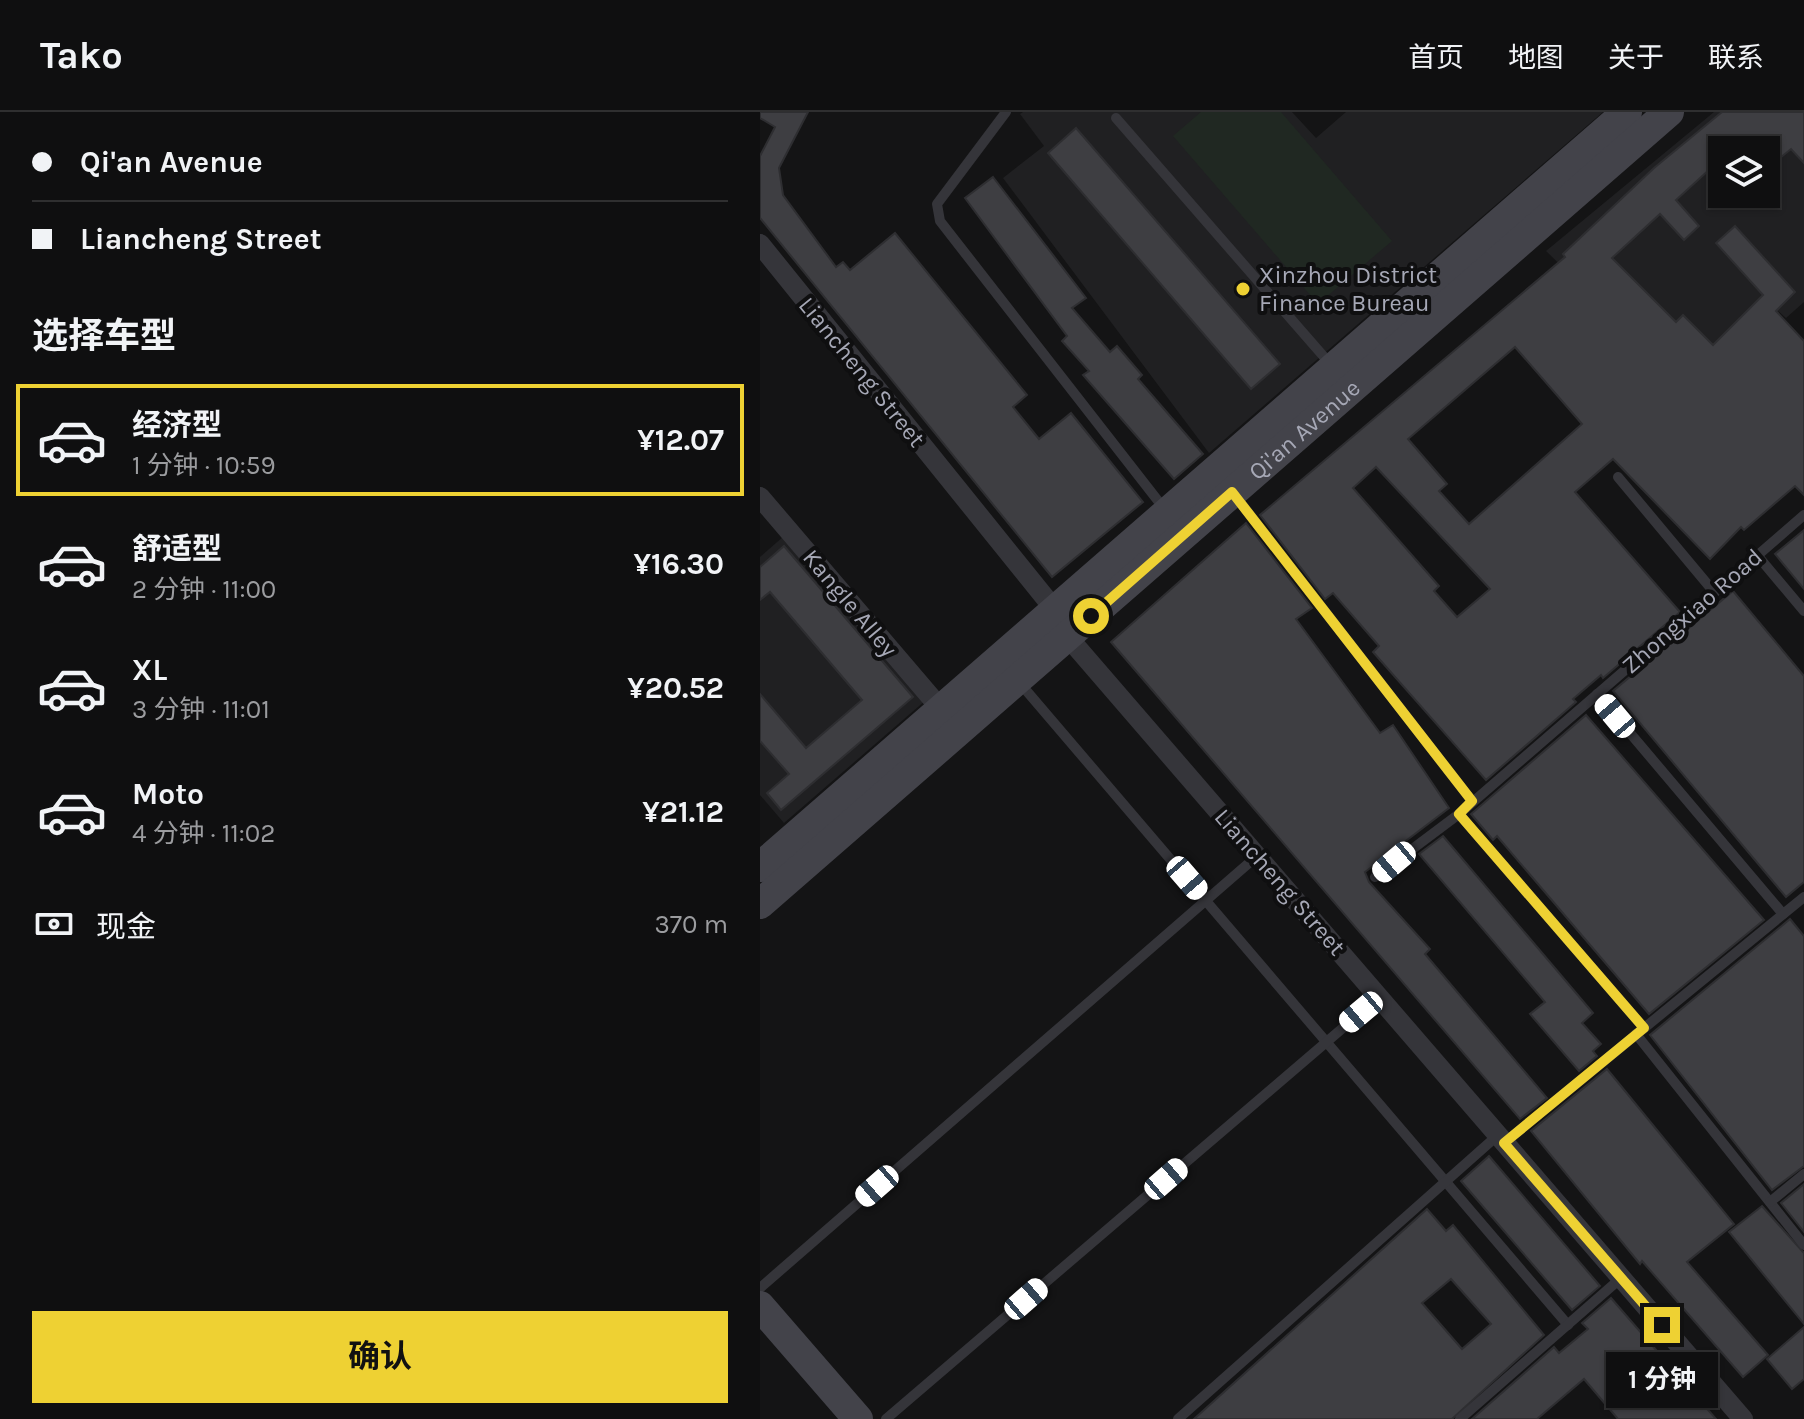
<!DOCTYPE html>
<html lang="zh">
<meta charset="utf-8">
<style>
body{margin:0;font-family:Karla,"Noto Sans SC",sans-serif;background:#181819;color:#f1f3f6;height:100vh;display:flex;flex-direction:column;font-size:30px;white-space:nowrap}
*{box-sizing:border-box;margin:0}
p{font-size:26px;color:#9b9c9f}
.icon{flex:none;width:44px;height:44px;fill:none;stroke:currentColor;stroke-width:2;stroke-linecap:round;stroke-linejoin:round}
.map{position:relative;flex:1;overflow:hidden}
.details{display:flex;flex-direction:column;background:#0f0f10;width:760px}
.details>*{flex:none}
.hud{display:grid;align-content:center;height:176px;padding:0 32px;background:#0f0f10}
.fabs{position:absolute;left:948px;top:24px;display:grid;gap:16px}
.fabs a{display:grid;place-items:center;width:72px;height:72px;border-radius:0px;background:#0f0f10;box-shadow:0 2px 6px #0004,0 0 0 2px #2f2f30;font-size:40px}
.end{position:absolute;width:36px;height:36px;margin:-18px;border:10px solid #eed133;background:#111;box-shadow:0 0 0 4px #111}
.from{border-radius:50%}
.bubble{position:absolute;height:56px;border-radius:0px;background:#0f0f10;box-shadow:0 2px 6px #0004,0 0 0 2px #2f2f30;font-size:26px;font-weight:700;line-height:56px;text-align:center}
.car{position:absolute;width:24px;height:48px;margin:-24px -12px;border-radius:10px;box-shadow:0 0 6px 2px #0007;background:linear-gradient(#fff 24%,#345 0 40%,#fff 0 76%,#345 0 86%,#fff 0)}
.hud b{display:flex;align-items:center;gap:28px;height:76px;font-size:30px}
.hud b+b{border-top:2px solid #2f2f30}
.hud i{width:20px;height:20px;background:#f1f3f6}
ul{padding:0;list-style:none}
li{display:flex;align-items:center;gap:24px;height:112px;margin:0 16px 12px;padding:0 16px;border:4px solid transparent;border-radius:0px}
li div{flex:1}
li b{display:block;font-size:30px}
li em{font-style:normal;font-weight:700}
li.on{border-color:#eed133}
li>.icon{width:72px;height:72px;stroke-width:1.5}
h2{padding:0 32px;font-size:36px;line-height:96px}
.pay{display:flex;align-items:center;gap:20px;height:88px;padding:0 32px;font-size:30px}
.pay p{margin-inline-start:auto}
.cta{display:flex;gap:16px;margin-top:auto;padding:16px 32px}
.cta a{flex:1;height:92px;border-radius:0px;background:#eed133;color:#111;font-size:32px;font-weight:700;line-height:92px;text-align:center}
header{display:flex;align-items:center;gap:48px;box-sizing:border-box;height:112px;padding:0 40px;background:#0f0f10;border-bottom:2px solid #2f2f30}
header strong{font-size:38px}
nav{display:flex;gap:44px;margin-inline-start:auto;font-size:28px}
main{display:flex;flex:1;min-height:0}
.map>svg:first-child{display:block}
</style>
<header>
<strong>Tako</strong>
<nav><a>首页</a><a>地图</a><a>关于</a><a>联系</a></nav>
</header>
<main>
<section class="details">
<div class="hud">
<b><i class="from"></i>Qi'an Avenue</b>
<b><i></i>Liancheng Street</b>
</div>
<h2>选择车型</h2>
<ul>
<li class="on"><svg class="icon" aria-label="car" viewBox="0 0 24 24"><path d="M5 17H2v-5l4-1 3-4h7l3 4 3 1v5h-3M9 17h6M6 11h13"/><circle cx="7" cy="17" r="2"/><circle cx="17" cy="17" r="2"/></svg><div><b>经济型</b><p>1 分钟 · 10:59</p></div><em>¥12.07</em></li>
<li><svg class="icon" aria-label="car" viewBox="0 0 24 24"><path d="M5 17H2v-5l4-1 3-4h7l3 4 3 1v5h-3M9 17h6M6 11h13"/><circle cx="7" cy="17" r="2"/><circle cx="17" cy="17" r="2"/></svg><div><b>舒适型</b><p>2 分钟 · 11:00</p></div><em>¥16.30</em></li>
<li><svg class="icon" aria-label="car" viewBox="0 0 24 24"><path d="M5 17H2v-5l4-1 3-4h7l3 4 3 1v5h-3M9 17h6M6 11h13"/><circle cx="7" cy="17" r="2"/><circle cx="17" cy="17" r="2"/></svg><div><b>XL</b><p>3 分钟 · 11:01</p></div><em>¥20.52</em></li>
<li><svg class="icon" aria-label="car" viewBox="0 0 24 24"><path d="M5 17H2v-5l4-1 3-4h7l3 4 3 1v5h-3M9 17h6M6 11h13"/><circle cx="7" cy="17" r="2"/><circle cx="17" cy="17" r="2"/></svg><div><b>Moto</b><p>4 分钟 · 11:02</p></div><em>¥21.12</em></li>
</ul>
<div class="pay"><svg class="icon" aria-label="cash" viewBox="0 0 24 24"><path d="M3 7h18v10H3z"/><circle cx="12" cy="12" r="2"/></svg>现金<p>370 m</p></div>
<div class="cta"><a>确认</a></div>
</section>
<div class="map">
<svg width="1044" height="1307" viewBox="0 0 1044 1307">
<rect width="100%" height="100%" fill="#141415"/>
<g fill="#202022" fill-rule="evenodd">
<path d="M263 0H532L556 26 586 0H843L449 341 243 66 284 34 260 2Z"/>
<path d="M954 0H1044V190L1026 206 1018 199 935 284 786 139ZM962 38H1006V82H962Z"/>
<path d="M24 424 166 588 24 711 0 683V445Z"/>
</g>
<path fill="#202822" d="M441 0H521L632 129 558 192 413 24Z"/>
<g fill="#3e3e42" stroke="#2e2e31" stroke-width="2" fill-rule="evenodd">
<path d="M0 0H48L19 56 23 83 76 155 83 150 90 158 135 121 267 283 253 295 279 327 311 301 383 390 292 465 0 106V44L15 15 0 6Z"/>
<path d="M962 0H1044V51L1031 37 1020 46 1016 42 1006 51V38H962V46L916 88 939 114 924 128 900 102 852 146 916 210 923 203 953 233 1003 183 956 131 975 114 1035 180 1016 199 1044 229V383L1035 374 984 418 981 415 950 447 853 347 815 380 920 500 843 566 841 563 813 587 816 590 726 668 613 540 619 534 573 481 565 487 500 403 805 145 803 142 894 56ZM755 235 822 312 709 412 679 379 687 372 648 327ZM616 355 730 477 697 505 674 479 679 474 593 376Z"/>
<path d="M316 16 520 252 491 277 288 41Z"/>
<path d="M233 65 326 186 312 196 350 240 357 234 382 263 378 267 443 342 414 367 323 263 329 259 302 229 307 224 205 86Z"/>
<path d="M486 411 552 496 536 507 620 621 633 613 689 696 605 760 609 770 670 837 665 842 787 986 760 1007 351 530Z"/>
<path d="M1044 418V477L1015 442Z"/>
<path d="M24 434 153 585 21 698 7 681 29 662 0 629V582L46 636 102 588 10 480 0 488V455Z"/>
<path d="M973 479 1044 564V770L1026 785 853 579Z"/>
<path d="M826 603 1004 808 889 902 737 724 733 728 711 702Z"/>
<path d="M683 724 833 901 822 911 841 932 833 939 837 944 819 959 770 902 785 890 659 742Z"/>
<path d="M1030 807 1044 824V1054L1012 1078 890 923Z"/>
<path d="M847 957 974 1112 927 1150 1008 1243 983 1265 882 1149 880 1152 771 1019Z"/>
<path d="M729 1044 840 1174 812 1198 701 1069Z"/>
<path d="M1044 1072V1120L1021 1091Z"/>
<path d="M1002 1094 1044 1141V1212L969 1120Z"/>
<path d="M667 1097 686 1119 693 1113 784 1223 692 1307H434ZM691 1167 731 1212 702 1237 662 1191Z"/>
<path d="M851 1186 956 1307H858L824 1267 777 1307H712L794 1235 799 1241 828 1217 822 1211Z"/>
<path d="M1044 1215V1267L1032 1277 1007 1247Z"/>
</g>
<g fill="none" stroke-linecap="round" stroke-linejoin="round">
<g stroke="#35353a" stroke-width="10">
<path d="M246 0 177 92 180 109 406 399"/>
<path d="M356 6 572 254"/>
<path d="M858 365 954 480"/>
<path d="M473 381 712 689"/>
<path d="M997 443 1044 499"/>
<path d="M259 570 808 1213"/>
<path d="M837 582 1023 802"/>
<path d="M699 702 884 916"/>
<path d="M615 765 699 702 1044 403"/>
<path d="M876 922 1044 1133"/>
<path d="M744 1031 1044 785"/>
<path d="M1010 1090 1044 1062"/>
<path d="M0 1176 497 744"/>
<path d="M126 1307 619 885"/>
<path d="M418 1307 738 1023"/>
<path d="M700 1307 861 1166"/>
</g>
<g stroke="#35353a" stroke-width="20">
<path d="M0 132 295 498"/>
<path d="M0 385 181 597"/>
<path d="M307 524 983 1307"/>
</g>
<g stroke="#43434a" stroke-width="30">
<path d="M0 755 867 0"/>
<path id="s1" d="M0 792 909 0"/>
<path d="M0 1194 98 1307"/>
</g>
</g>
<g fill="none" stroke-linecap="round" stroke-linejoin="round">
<path stroke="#eed133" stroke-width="10" d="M331 504 472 380 712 689 699 702 884 916 744 1031 902 1213"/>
</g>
<circle fill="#eed133" stroke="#0f0f10" stroke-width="3" cx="483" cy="177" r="8"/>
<g text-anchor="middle" stroke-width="8" stroke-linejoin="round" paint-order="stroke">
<g font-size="24" fill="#a6a8b6" stroke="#0f0f10" text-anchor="start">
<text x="499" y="171">Xinzhou District<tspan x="499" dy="28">Finance Bureau</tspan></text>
</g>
<g font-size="24" fill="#a6a8b6" stroke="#0f0f10">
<text transform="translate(102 260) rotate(51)" y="8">Liancheng Street</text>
<text dy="8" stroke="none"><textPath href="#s1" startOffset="722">Qi'an Avenue</textPath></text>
<text transform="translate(90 491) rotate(50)" y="8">Kangle Alley</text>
<text transform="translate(932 499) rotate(-41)" y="8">Zhongxiao Road</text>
<text transform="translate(520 770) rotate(49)" y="8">Liancheng Street</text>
</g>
</g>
</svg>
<div class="fabs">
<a><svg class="icon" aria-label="layers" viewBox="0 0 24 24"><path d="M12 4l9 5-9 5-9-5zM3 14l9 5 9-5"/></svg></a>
</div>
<i class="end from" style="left:331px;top:504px"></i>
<i class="end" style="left:902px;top:1213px"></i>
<div class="bubble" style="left:846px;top:1240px;width:112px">1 分钟</div>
<i class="car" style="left:855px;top:604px;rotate:320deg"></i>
<i class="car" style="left:634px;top:750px;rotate:230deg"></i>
<i class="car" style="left:427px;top:766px;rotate:139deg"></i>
<i class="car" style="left:601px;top:900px;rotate:230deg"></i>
<i class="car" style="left:406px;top:1067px;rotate:49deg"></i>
<i class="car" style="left:117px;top:1074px;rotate:229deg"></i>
<i class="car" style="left:266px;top:1187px;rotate:49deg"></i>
</div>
</main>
